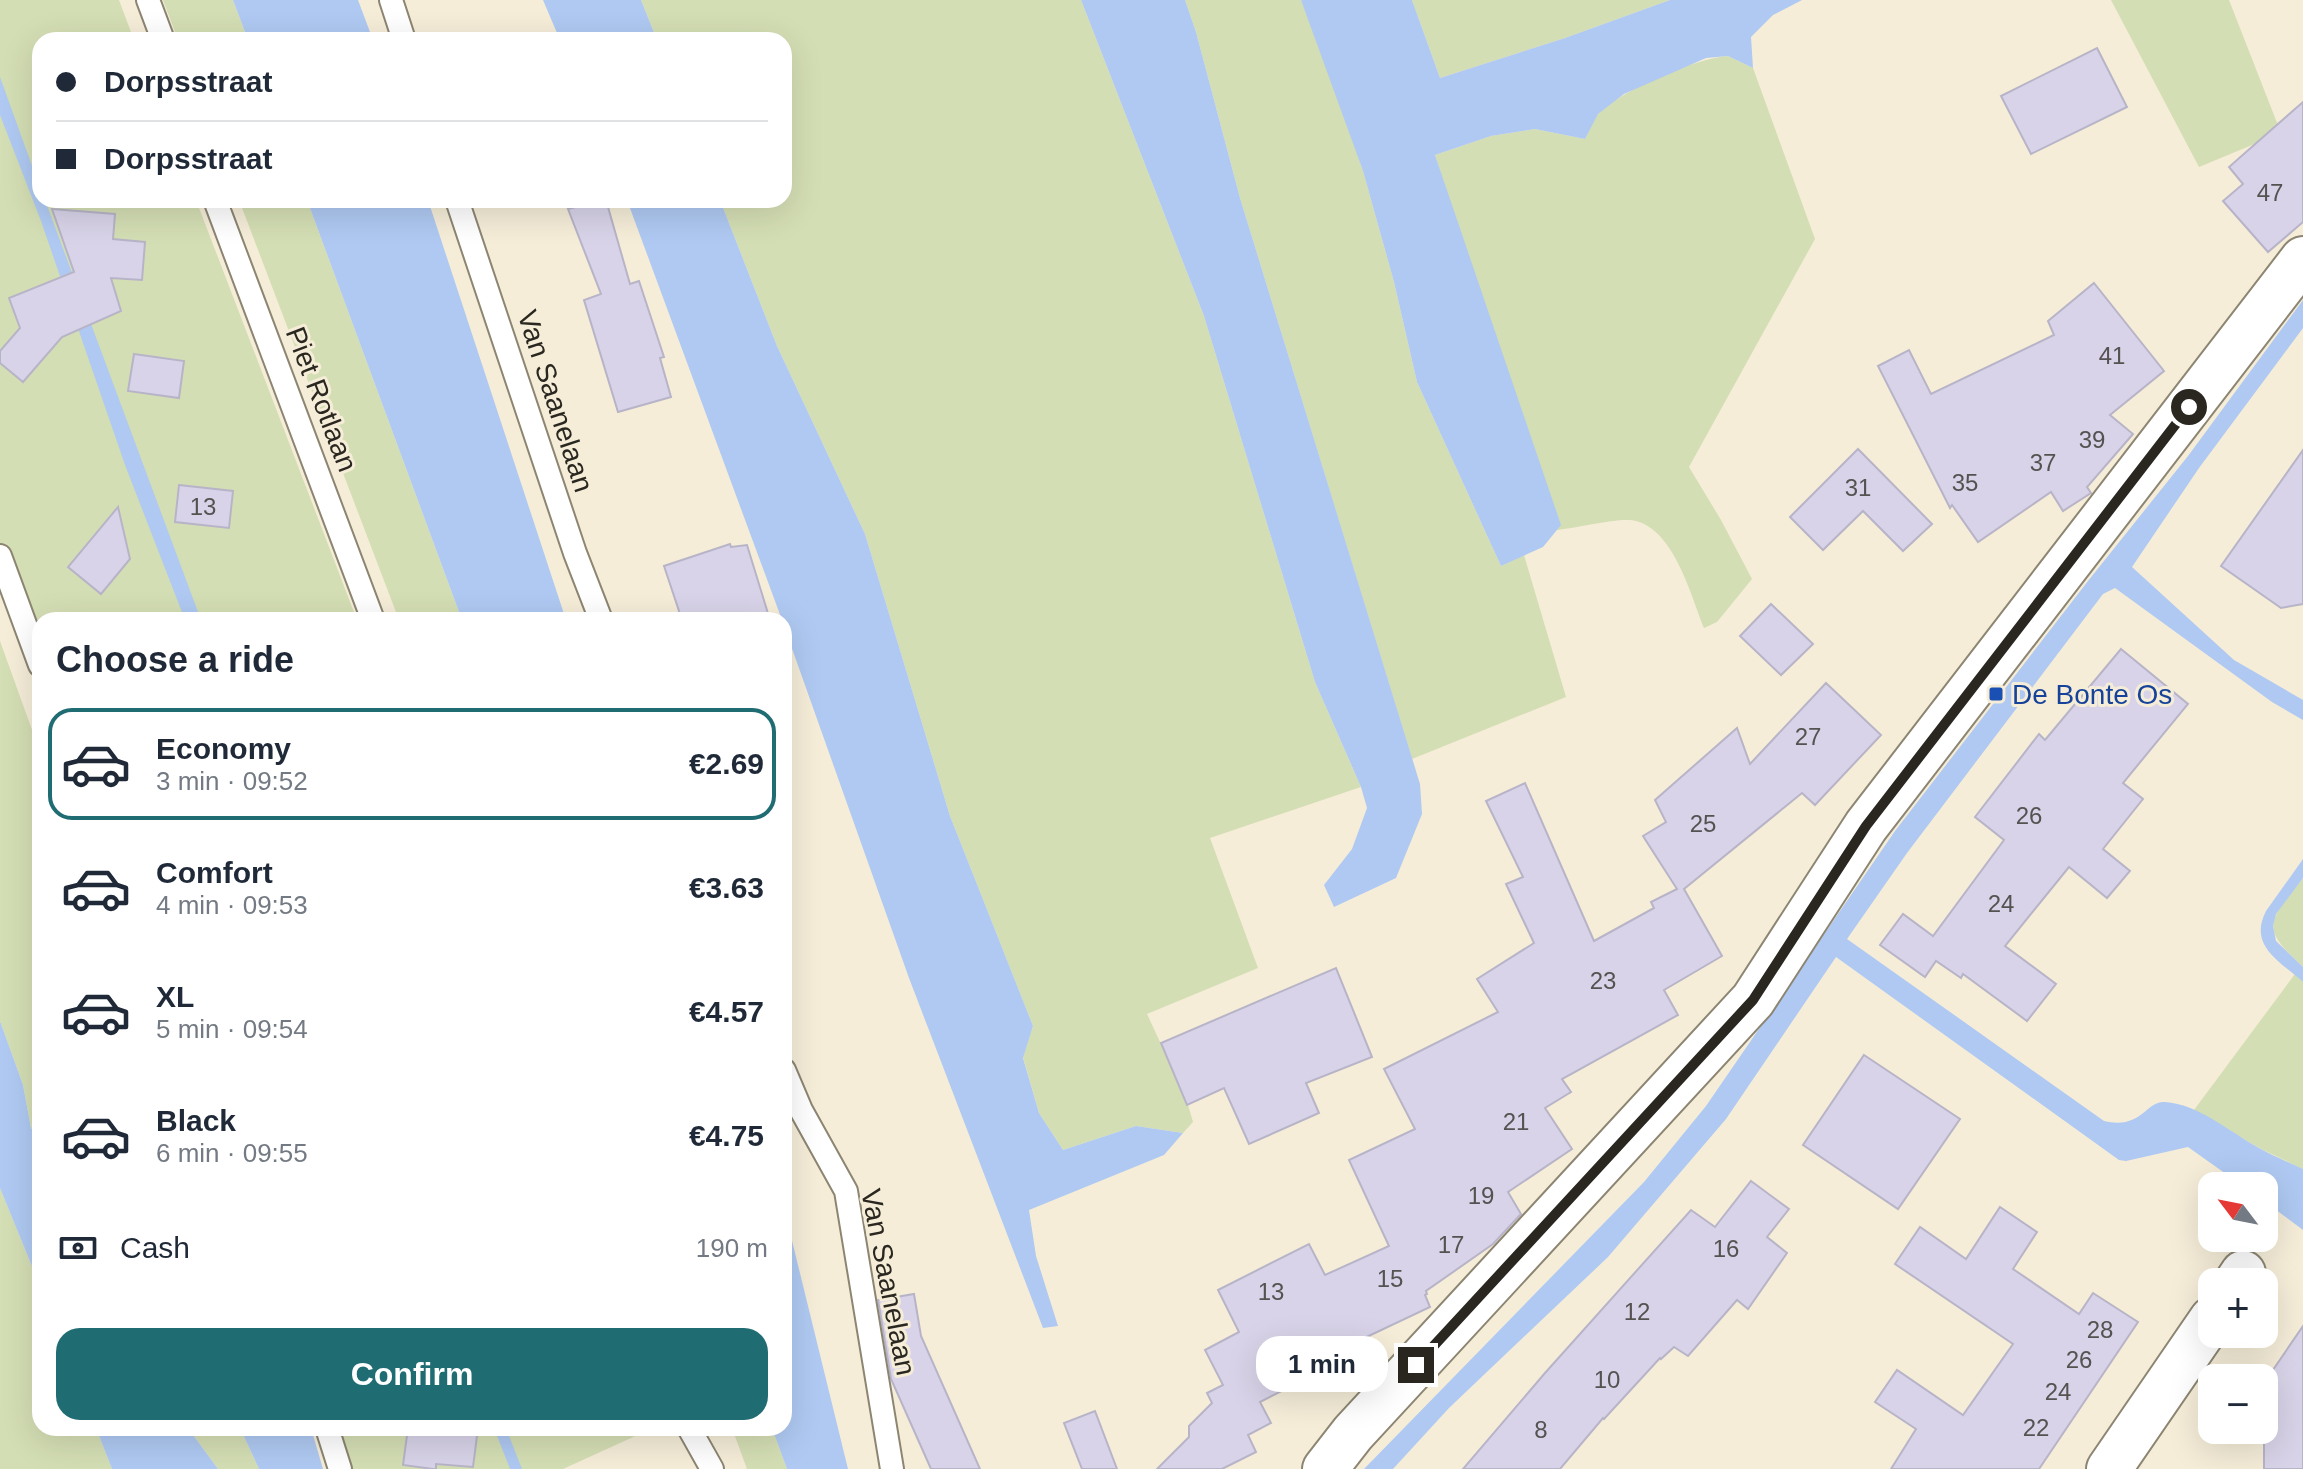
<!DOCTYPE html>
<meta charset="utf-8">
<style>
body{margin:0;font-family:Arial,sans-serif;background:#f2f2f3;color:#1f2937;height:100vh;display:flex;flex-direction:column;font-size:30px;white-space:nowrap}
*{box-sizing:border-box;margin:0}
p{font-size:26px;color:#747a83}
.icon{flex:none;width:44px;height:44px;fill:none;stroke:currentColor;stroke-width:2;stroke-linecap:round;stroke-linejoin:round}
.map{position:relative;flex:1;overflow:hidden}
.side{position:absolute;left:32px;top:612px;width:760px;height:824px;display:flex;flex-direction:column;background:#fff;border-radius:24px;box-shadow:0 8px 32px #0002}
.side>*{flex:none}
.hud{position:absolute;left:32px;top:32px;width:760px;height:176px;border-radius:24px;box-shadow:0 8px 32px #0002;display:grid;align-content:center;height:176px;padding:0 24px;background:#fff}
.needle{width:52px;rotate:302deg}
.fabs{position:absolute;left:2198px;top:1172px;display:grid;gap:16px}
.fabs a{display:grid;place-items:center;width:80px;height:80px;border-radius:16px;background:#fff;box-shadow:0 8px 32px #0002;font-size:40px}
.end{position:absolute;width:36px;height:36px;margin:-18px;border:10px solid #29271f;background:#fff;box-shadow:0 0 0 4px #fff}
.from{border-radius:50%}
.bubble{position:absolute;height:56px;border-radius:24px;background:#fff;box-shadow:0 8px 32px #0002;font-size:26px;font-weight:600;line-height:56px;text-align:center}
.hud b{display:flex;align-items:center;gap:28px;height:76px;font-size:30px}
.hud b+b{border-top:2px solid #e0e1e3}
.hud i{width:20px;height:20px;background:#1f2937}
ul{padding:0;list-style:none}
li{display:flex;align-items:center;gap:24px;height:112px;margin:0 16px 12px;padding:0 8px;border:4px solid transparent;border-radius:24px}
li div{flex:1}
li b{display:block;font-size:30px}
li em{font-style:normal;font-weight:600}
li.on{border-color:#206c73}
li>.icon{width:72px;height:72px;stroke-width:1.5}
h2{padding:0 24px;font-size:36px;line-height:96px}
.pay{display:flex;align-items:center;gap:20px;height:88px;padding:0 24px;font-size:30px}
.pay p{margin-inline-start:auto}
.primary-button{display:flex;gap:16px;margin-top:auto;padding:16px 24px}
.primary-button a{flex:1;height:92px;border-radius:24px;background:#206c73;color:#fff;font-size:32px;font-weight:600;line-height:92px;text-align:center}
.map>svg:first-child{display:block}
</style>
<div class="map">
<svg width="2303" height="1469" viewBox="0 0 2303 1469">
<rect width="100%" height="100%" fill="#f5edd8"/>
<g fill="#d4deb4">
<path d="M0 0H119L134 40H40V200H196L357 620H40V655L0 550Z"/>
<path d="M163 0H233L248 40H178Z"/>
<path d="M641 0H1081L1204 316 1315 682 1361 787 1210 838 1258 968 1147 1014 1186 1098 1193 1122 1183 1133 1136 1126 1063 1150 1039 1113 1023 1057 1033 1026 950 816 865 534 777 346 720 200H784V40H657Z"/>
<path d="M1185 0H1301L1315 32 1363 171 1394 282 1417 382 1501 566 1524 555 1566 697 1412 759 1240 198 1196 32Z"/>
<path d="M1412 0H1670L1565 38 1440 78Z"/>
<path d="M2111 0H2229L2281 133 2199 167Z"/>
<path d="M1728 56 1753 68 1815 239 1689 467 1721 520 1752 579 1717 622 1704 628C1691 596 1673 524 1630 520 1612 519 1576 528 1556 530L1435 155 1491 136 1535 129 1585 139C1590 130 1593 118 1601 111 1627 88 1693 59 1728 56Z"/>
<path d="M239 200H307L462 620H399Z"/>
<path d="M0 641 40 752V1139L31 1128 23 1085 0 1021Z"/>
<path d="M2303 878V967C2258 926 2269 922 2303 878Z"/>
<path d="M2295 974 2303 982V1169L2261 1149 2194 1110Z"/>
<path d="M0 1188 40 1286V1428H96L112 1469H0Z"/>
<path d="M188 1428H240L259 1469H218Z"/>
<path d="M340 1428H653L563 1469H351Z"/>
<path d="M732 1428H772L787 1469H747Z"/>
</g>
<g fill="#afc9f2">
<path d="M233 0H358L373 40H248Z"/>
<path d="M543 0H641L657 40H560Z"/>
<path d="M1081 0H1185L1196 32 1240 198 1420 784 1422 814 1396 878 1334 907 1324 885 1352 849 1367 808 1361 787 1315 682 1204 316Z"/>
<path d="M1301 0H1412L1440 78 1565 38 1670 0H1802L1773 15 1751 37 1753 68 1728 56 1706 58 1624 94 1598 114 1585 139 1535 129 1491 136 1435 155 1561 525 1543 547 1501 566 1417 382 1394 282 1363 171Z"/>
<path d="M0 77 40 188V200H45L201 620H185L125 465 41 221 0 115Z"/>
<path d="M307 200H428L566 620H462Z"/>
<path d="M627 200H720L777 346 865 534 950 816 1033 1026 1023 1058 1039 1113 1063 1150 1136 1126 1183 1133 1164 1155 1029 1210 1036 1256 1058 1326 1043 1328 909 978 784 626V620H782Z"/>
<path d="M2303 300V328L2199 468 2132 567 2234 660 2303 700V720L2272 702 2115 588 2103 594 1907 853 1847 939 2104 1121C2142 1130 2146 1100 2165 1102 2198 1104 2230 1132 2259 1148 2273 1156 2288 1162 2303 1169V1230L2264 1201V1186H2243L2188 1147 2126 1161 2119 1160 1836 957 1726 1119 1608 1257 1449 1408 1393 1469H1364L1644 1182 1706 1106 1895 831 2088 581 2188 456Z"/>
<path d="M2303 859V878L2276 914 2273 926 2276 941 2303 967V982C2280 961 2248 946 2266 911Z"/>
<path d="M0 1021 23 1085 31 1128 40 1139V1286L0 1188Z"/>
<path d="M784 1208 848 1469H787L772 1428H784Z"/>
<path d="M96 1428H188L218 1469H112Z"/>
<path d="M240 1428H311L323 1469H259Z"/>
<path d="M494 1428H506L522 1469H510Z"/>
</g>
<g fill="#d8d3e8" stroke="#b8b4c8" stroke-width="2">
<path d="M2097 48 2127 107 2031 154 2001 96Z"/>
<path d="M2303 102V222L2268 252 2223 201 2243 184 2229 167Z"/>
<path d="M601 200H606L630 284 639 281 664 357 660 358 671 397 618 412 584 300 601 294 568 209Z"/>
<path d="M52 209 115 214 113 239 145 242 142 280 111 278 121 311 62 337 23 382 0 363V351L20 328 9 298 74 272Z"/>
<path d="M2094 283 2164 371 2110 415 2133 434 2087 487 2091 493 2063 511 2051 492 1978 542 1952 505 1950 508 1878 366 1909 350 1931 394 2054 335 2048 321Z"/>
<path d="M134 354 184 361 179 398 128 391Z"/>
<path d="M1858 449 1932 524 1903 551 1863 511 1823 550 1790 517Z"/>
<path d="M2303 450V604L2281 608 2221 566Z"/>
<path d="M179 485 233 491 229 528 175 522Z"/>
<path d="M118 507 130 559 101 594 68 567Z"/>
<path d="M730 544 731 547 747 545 770 620H682L664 566Z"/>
<path d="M1771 604 1813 644 1781 675 1740 636Z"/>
<path d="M2121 649 2188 704 2123 783 2143 799 2103 849 2130 871 2107 898 2069 867 2005 946 2056 984 2027 1021 1963 974 1961 978 1936 961 1925 977 1880 945 1903 914 1933 936 2004 840 1975 817 2039 734 2045 740Z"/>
<path d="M1826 683 1881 735 1815 805 1802 793 1684 889 1722 956 1664 990 1678 1015 1562 1079 1571 1092 1545 1108 1572 1149 1508 1192 1521 1214 1493 1244 1426 1291 1427 1294 1425 1295 1430 1307 1358 1341 1362 1350 1260 1402 1271 1423 1248 1435 1256 1452 1222 1469H1157L1189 1437V1426L1212 1403 1207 1393 1223 1385 1205 1350 1239 1332 1218 1290 1309 1244 1325 1275 1389 1246 1349 1160 1415 1129 1384 1069 1498 1012 1477 979 1534 943 1506 884 1523 877 1486 801 1525 783 1594 941 1654 908 1651 902 1677 889 1643 836 1666 822 1655 800 1737 728 1750 764Z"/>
<path d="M1336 968 1372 1057 1306 1083 1319 1113 1249 1144 1224 1088 1187 1105 1161 1043Z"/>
<path d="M1864 1055 1960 1119 1898 1209 1803 1145Z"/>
<path d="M1751 1181 1789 1209 1767 1237 1787 1253 1748 1309 1737 1300 1688 1356 1674 1347 1661 1359 1660 1358 1604 1419 1603 1418 1560 1469H1463L1545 1373 1691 1210 1715 1227Z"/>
<path d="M2000 1207 2037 1232 2013 1269 2079 1314 2093 1293 2138 1322 2039 1469H1891L1916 1429 1875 1402 1897 1370 1963 1415 2013 1344 1895 1264 1920 1227 1966 1259Z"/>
<path d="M914 1294 921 1336 980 1469H931L891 1379 878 1300Z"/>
<path d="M2303 1326V1469H2264V1383Z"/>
<path d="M1095 1411 1117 1469H1082L1064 1423Z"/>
<path d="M408 1428H478L473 1467 436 1464V1469H433L403 1465Z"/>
</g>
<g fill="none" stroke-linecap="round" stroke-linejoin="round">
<defs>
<g id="service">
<path d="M148 0 163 40"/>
<path d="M391 0 404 40"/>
<path d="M215 200 373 620"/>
<path d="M457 200 575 553 601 620"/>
<path d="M0 556 40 665"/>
<path d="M784 1070 801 1110 846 1191 892 1469"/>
<path d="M327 1428 340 1469"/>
<path d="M689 1428 712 1469"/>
</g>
<g id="minor">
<path d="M2237 1282 2243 1273"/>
<path d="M2109 1469 2212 1319"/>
</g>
<path id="tertiary" d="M1325 1469 1353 1433 1753 1000 1866 826 2303 259"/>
</defs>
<use href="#service" stroke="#8c8572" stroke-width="26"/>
<use href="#minor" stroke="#8c8572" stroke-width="48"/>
<use href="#tertiary" stroke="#8c8572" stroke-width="48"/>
<use href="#service" stroke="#fff" stroke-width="22"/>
<use href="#minor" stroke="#fff" stroke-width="44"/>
<use href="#tertiary" stroke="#fff" stroke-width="44"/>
</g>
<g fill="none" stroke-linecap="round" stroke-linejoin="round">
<path stroke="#29271f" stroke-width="10" d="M1416 1365 1753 1000 1866 826 2189 407"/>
</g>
<rect fill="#1a4fb4" stroke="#f5edd8" stroke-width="3" x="1988" y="686" width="16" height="16" rx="4"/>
<g text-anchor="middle" stroke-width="6" stroke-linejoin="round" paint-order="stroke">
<g font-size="24" fill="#555251">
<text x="2270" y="201">47</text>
<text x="2112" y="364">41</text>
<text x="2092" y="448">39</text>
<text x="2043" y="471">37</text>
<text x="1965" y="491">35</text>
<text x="1858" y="496">31</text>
<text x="203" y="515">13</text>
<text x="1808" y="745">27</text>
<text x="2029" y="824">26</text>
<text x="1703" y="832">25</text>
<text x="2001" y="912">24</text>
<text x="1603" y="989">23</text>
<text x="1516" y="1130">21</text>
<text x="1481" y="1204">19</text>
<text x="1451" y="1253">17</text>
<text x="1726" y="1257">16</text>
<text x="1390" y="1287">15</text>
<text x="1271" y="1300">13</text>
<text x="1637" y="1320">12</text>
<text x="2100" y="1338">28</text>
<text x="2079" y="1368">26</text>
<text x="1607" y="1388">10</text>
<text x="2058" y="1400">24</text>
<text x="2036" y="1436">22</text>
<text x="1541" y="1438">8</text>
</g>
<g font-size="28" fill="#29271f" stroke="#f5edd8">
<text transform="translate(322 399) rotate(69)" y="10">Piet Rotlaan</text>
<text transform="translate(556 401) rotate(72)" y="10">Van Saanelaan</text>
<text transform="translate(889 1282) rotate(79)" y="10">Van Saanelaan</text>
</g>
<g font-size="28" fill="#164399" stroke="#f5edd8" text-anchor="start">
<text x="2012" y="704">De Bonte Os</text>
</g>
</g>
</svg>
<div class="fabs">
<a><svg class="needle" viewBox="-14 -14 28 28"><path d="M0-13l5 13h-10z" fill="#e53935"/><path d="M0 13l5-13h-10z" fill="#747a83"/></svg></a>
<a>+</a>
<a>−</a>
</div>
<i class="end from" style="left:2189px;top:407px"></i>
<i class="end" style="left:1416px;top:1365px"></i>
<div class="bubble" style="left:1256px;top:1336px;width:132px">1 min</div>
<div class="hud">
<b><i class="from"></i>Dorpsstraat</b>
<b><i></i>Dorpsstraat</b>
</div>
<section class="side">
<h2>Choose a ride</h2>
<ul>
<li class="on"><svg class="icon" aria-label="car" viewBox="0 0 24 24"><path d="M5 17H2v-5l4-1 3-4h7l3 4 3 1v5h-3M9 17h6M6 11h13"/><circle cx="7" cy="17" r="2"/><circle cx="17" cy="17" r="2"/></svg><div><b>Economy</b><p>3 min · 09:52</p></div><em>€2.69</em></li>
<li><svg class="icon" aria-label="car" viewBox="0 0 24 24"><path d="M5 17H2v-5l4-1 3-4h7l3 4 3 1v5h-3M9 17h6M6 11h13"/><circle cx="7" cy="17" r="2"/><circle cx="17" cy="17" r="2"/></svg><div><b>Comfort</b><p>4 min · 09:53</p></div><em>€3.63</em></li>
<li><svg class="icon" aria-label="car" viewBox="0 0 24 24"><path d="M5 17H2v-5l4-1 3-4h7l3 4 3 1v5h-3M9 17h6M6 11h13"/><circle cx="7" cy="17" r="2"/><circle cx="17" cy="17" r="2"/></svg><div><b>XL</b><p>5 min · 09:54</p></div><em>€4.57</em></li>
<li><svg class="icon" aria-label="car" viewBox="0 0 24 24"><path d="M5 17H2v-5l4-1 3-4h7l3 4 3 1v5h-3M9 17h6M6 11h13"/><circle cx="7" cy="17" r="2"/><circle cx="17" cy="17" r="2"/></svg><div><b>Black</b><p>6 min · 09:55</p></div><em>€4.75</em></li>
</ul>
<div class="pay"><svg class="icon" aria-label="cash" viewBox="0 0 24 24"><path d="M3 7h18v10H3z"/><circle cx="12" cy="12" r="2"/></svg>Cash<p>190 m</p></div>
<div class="primary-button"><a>Confirm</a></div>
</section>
</div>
